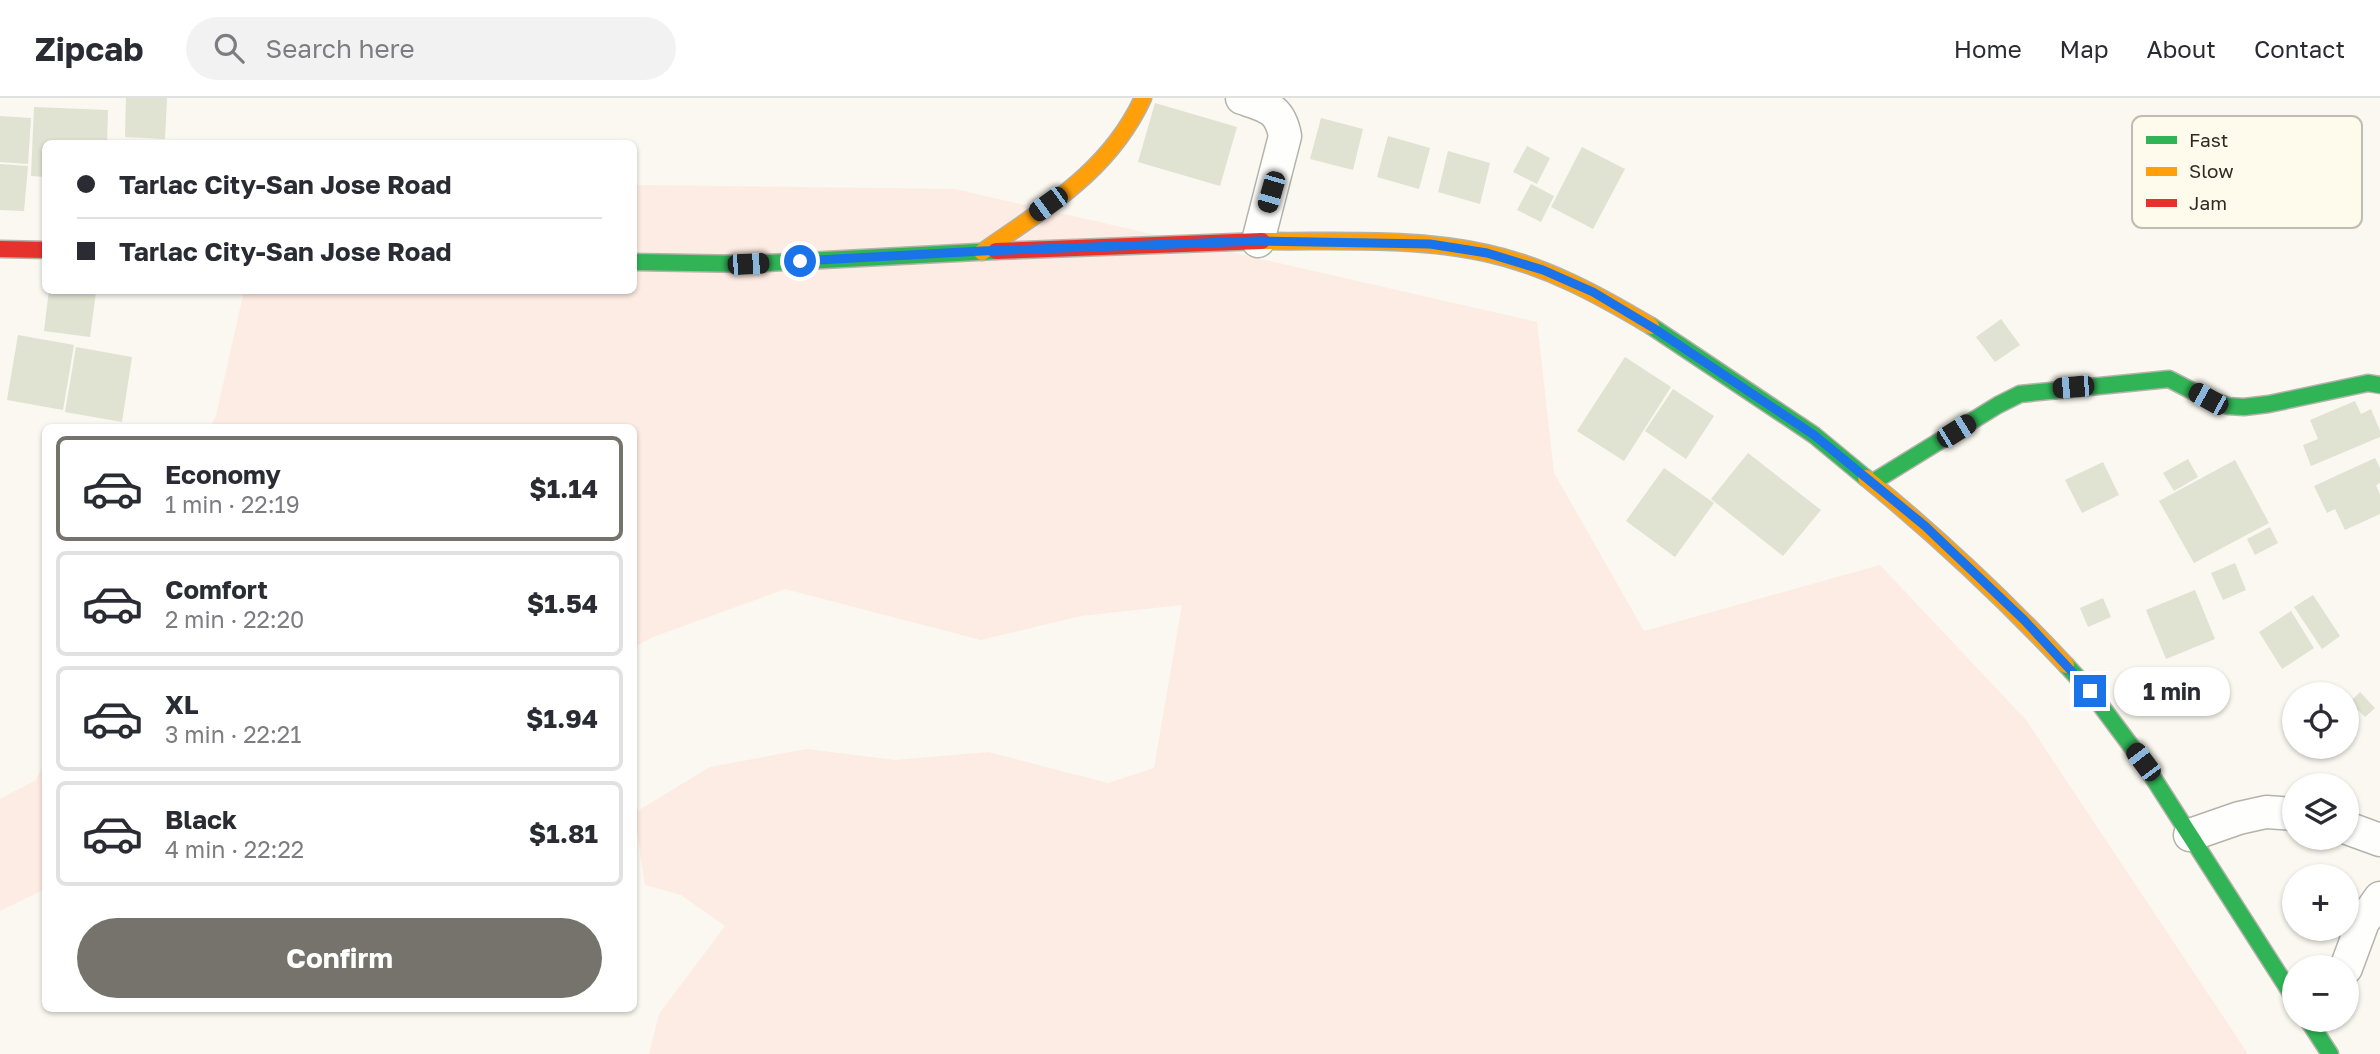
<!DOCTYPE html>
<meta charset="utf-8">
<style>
body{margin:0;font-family:"Golos Text",sans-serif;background:#f2f2f3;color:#2b2b33;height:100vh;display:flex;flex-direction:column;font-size:26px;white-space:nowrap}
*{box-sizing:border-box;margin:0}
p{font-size:23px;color:#7c7c81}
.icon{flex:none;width:38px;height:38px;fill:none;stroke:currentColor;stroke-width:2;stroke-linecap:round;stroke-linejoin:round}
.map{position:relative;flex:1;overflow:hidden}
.sheet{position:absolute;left:42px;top:326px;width:595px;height:588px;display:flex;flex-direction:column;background:#fff;border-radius:10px;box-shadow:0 2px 5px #0004}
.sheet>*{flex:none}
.top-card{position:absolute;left:42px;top:42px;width:595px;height:154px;border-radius:10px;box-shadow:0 2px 5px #0004;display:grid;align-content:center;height:154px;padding:0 35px;background:#fff}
.controls{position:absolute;left:2282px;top:584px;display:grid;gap:14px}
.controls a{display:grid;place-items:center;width:77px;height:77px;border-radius:50%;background:#fff;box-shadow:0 2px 5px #0004;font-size:35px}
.end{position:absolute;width:32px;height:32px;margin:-16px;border:9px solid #1a73e8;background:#fff;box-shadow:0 0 0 4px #fff}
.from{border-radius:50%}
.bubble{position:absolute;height:49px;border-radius:24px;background:#fff;box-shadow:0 2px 5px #0004;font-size:23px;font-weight:700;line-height:49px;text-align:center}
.car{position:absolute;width:21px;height:42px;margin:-21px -10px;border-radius:9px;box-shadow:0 0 5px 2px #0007;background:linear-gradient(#222 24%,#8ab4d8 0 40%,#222 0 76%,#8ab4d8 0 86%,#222 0)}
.top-card b{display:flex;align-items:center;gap:24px;height:66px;font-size:26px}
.top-card b+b{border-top:2px solid #e1e1e2}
.top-card i{width:18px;height:18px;background:#2b2b33}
ul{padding:12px 0 0;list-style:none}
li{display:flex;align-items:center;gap:21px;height:105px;margin:0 14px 10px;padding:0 21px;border:4px solid #e1e1e2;border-radius:10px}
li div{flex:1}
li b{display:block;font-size:26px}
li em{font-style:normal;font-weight:700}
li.active{border-color:#75736b}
li>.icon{width:63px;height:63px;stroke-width:1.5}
.primary-button{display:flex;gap:14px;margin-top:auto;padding:14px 35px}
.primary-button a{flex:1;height:80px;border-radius:42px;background:#75736b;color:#fff;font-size:28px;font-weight:700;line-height:80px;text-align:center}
header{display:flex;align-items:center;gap:42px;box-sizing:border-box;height:98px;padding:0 35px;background:#fff;border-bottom:2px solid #e1e1e2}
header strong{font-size:33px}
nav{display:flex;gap:38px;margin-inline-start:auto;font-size:24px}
.search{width:490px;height:63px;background:#f2f2f3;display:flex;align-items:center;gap:18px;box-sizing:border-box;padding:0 24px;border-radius:38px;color:#7c7c81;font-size:26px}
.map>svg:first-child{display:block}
</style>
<header>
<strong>Zipcab</strong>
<div class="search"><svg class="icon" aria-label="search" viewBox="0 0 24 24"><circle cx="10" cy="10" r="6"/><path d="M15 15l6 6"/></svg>Search here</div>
<nav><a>Home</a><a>Map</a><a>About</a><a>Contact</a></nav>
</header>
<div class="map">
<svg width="2380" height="956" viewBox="0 0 2380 956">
<rect width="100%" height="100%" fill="#faf8f0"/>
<g fill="#fdece3">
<path d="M634 87 955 91 1537 224 1554 375 1644 533 1880 467 2026 622 2248 956H649L659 916 725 828 681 797 645 787 634 715 710 669 807 651 895 662 988 654 1108 685 1154 670 1182 507 1081 518 981 542 785 491 653 539 634 549V329H210L216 318 244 193 634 192Z"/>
<path d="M45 662V791L0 813V701L36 682Z"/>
</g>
<g fill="#e0e2d2">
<path d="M126 0H167L165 41 125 39Z"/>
<path d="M1155 5 1237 29 1220 88 1138 64Z"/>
<path d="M34 9 108 12 107 46H46V79L31 78Z"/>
<path d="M0 18 31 20 28 66 0 64Z"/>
<path d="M1321 20 1363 31 1353 72 1310 61Z"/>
<path d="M1388 38 1430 50 1419 91 1377 79Z"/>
<path d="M1527 48 1550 60 1537 86 1513 74Z"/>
<path d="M1582 49 1625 71 1593 131 1551 109Z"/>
<path d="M1448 53 1490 65 1480 106 1438 94Z"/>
<path d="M0 66 28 68 24 113 0 112Z"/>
<path d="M1531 86 1554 98 1541 124 1517 112Z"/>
<path d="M49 192 96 194 90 239 44 233Z"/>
<path d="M2001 221 2020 247 1995 264 1976 239Z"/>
<path d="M18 237 74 247 63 312 7 302Z"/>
<path d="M76 249 132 259 122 324 65 314Z"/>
<path d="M1625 259 1671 289 1624 363 1577 333Z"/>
<path d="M1673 291 1714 318 1686 361 1645 333Z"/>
<path d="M2355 303 2361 316 2371 311 2380 333V339L2311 368 2303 347 2318 341 2310 322Z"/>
<path d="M1748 355 1821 412 1783 458 1711 401Z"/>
<path d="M2375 360 2380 370V385L2376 387 2380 397V416L2345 432 2335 411 2327 415 2314 388Z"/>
<path d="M2188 361 2198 379 2174 393 2163 375Z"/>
<path d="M2235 362 2269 425 2194 465 2159 403Z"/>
<path d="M2103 364 2119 397 2082 415 2065 382Z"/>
<path d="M1664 370 1714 405 1675 459 1626 423Z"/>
<path d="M2270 429 2278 445 2255 457 2247 441Z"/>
<path d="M2235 465 2246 492 2223 502 2211 475Z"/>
<path d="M2195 492 2215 541 2166 561 2146 512Z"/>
<path d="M2313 497 2340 538 2322 551 2294 509Z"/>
<path d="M2103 500 2111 519 2088 529 2080 510Z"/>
<path d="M2291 513 2314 550 2282 571 2259 534Z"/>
<path d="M2178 592 2183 604 2164 612 2158 601Z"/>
<path d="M2360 594 2375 610 2365 619 2350 604Z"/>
</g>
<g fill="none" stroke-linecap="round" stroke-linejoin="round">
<defs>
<g id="street">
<path d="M1242 0C1266 8 1280 10 1285 38L1258 143"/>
<path d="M2347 730 2380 742"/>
<path d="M2190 737 2239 720 2266 714 2294 716"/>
<path d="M2346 870 2363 824 2380 800"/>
</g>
<g id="fast">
<path d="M634 164 748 166 996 153"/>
<path d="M1651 228 1814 337 1866 380"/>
<path d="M1873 384 1998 307 2020 296 2169 281 2208 301 2228 308 2244 309 2269 306 2368 285 2380 287"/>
<path d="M2066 567 2090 593 2143 664 2294 900"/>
<path d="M2308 922 2330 956"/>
</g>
<g id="slow">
<path d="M1262 143C1336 144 1413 139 1486 155 1546 168 1599 197 1651 228"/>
<path d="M982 154C1046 109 1109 74 1143 0"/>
<path d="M1866 380C1937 438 2003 500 2066 567"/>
</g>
<g id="jam">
<path d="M0 151 46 152"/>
<path d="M996 153 1262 143"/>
</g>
</defs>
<use href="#street" stroke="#b4b2ab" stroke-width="35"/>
<use href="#fast" stroke="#b4b2ab" stroke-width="19"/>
<use href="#slow" stroke="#b4b2ab" stroke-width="19"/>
<use href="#jam" stroke="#b4b2ab" stroke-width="19"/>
<use href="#street" stroke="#fefefd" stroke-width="32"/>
<use href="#fast" stroke="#30b455" stroke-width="16"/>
<use href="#slow" stroke="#ff9f0a" stroke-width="16"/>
<use href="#jam" stroke="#e5322d" stroke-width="16"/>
</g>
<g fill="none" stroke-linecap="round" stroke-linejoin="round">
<path stroke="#1a73e8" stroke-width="9" d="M800 163 982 153 1258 143 1430 146 1487 155 1543 172 1593 194 1655 231 1814 337 1925 428 2024 522 2090 593"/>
</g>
<rect x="2132" y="18" width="230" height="112" rx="10" fill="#fefaec" stroke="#c0bcb0" stroke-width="2"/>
<rect x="2146" y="38" width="31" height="8" fill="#30b455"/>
<rect x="2146" y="69" width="31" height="9" fill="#ff9f0a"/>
<rect x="2146" y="101" width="31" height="8" fill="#e5322d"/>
<g font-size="19" fill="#2e2b23">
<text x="2189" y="49">Fast</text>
<text x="2189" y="80">Slow</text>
<text x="2189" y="112">Jam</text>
</g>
</svg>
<div class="controls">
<a><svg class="icon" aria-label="locate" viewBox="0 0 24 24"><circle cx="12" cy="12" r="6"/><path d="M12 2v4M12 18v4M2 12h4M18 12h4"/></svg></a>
<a><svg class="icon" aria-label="layers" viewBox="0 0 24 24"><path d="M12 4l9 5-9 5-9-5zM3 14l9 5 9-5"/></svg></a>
<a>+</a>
<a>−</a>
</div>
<i class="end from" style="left:800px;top:163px"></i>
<i class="end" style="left:2090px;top:593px"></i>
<div class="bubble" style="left:2114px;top:569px;width:116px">1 min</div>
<i class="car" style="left:1271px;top:94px;rotate:196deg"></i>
<i class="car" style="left:1048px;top:106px;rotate:234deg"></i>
<i class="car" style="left:748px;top:166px;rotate:87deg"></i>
<i class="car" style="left:2073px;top:289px;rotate:265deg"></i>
<i class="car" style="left:2208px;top:301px;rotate:299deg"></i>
<i class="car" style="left:1956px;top:333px;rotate:58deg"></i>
<i class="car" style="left:2143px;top:664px;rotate:323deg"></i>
<div class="top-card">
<b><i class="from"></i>Tarlac City-San Jose Road</b>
<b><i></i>Tarlac City-San Jose Road</b>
</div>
<section class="sheet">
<ul>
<li class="active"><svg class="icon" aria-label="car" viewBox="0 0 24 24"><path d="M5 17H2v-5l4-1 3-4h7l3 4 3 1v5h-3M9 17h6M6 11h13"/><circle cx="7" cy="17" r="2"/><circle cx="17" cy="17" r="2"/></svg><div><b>Economy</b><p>1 min · 22:19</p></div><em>$1.14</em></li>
<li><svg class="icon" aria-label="car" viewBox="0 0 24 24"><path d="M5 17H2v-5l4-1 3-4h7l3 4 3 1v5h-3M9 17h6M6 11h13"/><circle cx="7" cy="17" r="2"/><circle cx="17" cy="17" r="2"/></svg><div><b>Comfort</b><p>2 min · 22:20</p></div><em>$1.54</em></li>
<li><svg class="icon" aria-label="car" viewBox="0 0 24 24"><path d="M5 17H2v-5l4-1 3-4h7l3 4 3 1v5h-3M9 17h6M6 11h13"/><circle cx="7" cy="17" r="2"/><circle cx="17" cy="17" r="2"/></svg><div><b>XL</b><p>3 min · 22:21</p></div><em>$1.94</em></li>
<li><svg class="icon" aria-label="car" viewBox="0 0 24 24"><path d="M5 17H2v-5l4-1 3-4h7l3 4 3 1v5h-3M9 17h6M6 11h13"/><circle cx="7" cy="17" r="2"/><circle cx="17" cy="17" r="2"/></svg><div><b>Black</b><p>4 min · 22:22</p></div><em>$1.81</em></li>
</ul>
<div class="primary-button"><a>Confirm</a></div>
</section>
</div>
